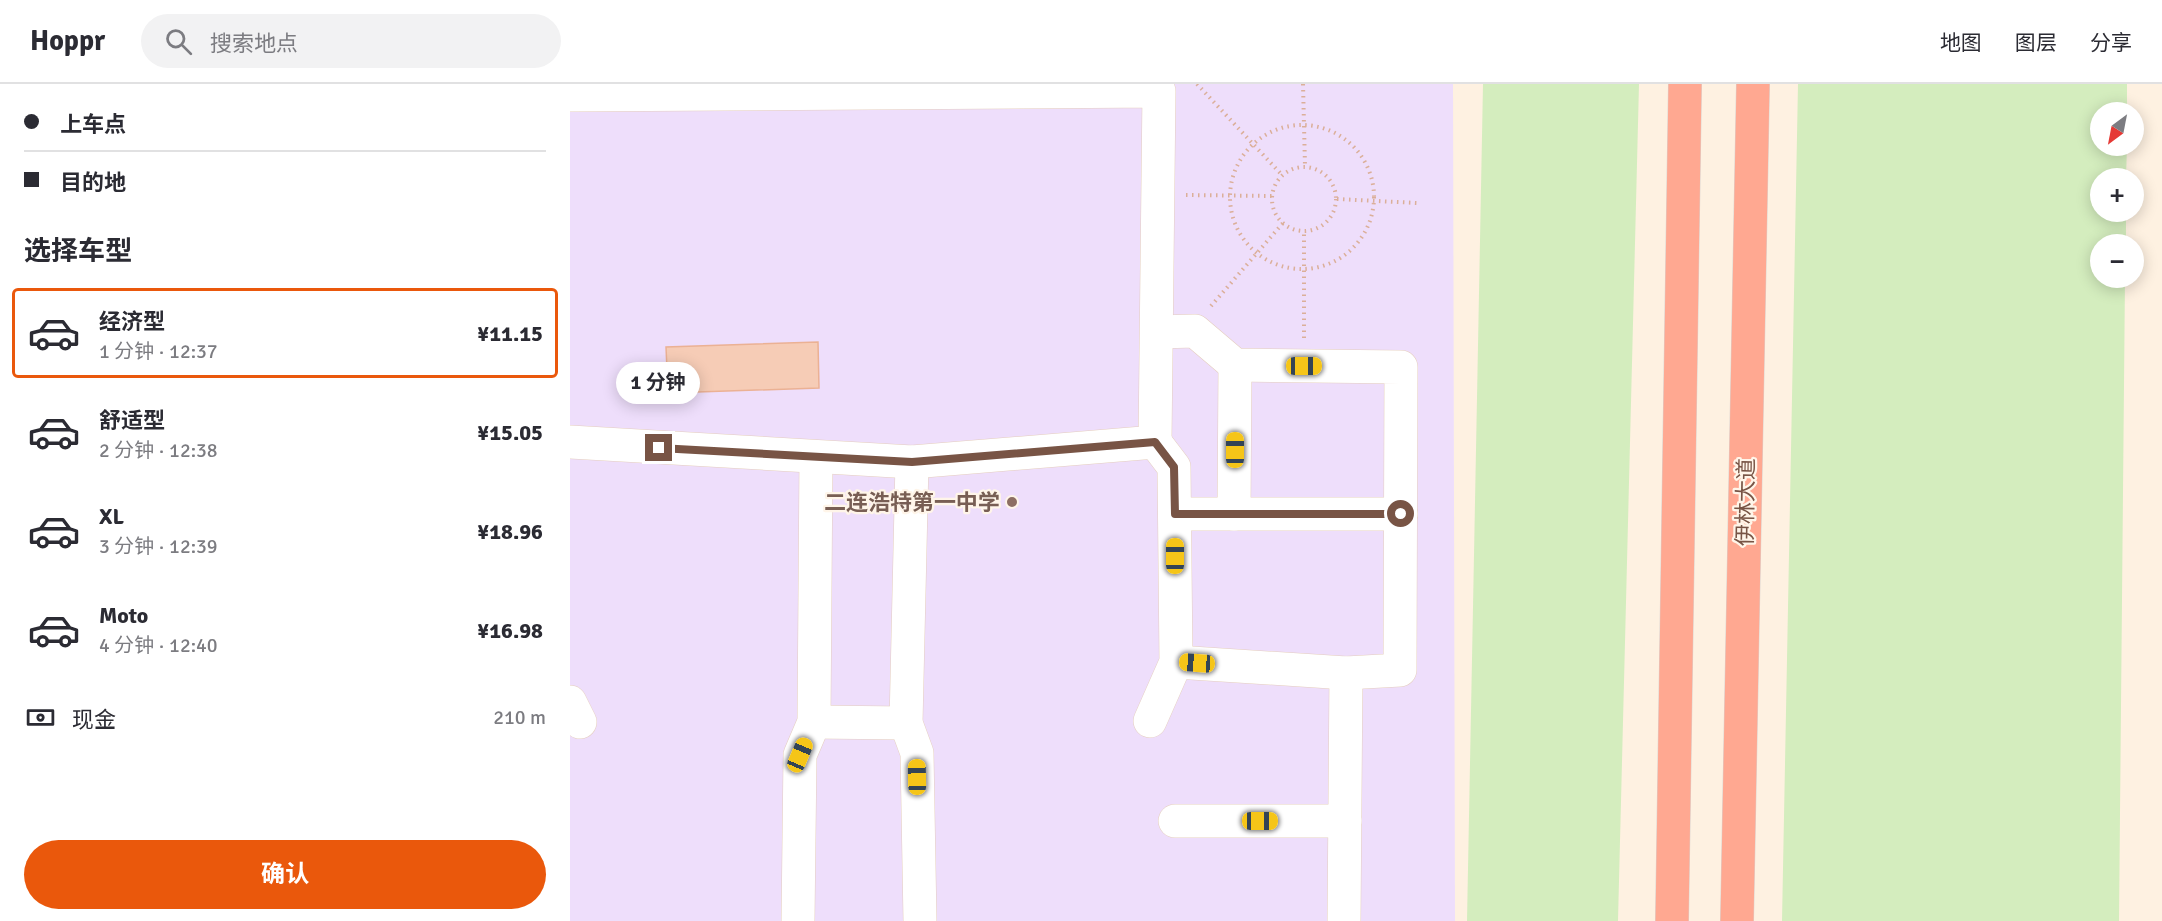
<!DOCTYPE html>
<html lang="zh">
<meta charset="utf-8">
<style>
body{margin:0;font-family:Signika,"Noto Sans SC",sans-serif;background:#f2f2f3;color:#2b2b33;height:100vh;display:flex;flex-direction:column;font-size:22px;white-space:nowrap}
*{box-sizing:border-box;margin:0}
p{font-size:20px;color:#7c7c81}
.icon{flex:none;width:33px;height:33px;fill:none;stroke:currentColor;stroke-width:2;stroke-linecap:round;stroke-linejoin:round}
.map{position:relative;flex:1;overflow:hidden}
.details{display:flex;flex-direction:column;background:#fff;width:570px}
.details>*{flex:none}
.hud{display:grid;align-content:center;height:132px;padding:0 24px;background:#fff}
.needle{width:39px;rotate:212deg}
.tools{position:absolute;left:1520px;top:18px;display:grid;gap:12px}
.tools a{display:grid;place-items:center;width:54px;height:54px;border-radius:50%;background:#fff;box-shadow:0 3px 15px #0003;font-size:30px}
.end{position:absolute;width:27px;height:27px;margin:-14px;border:8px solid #785445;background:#fff;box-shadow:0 0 0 3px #fff}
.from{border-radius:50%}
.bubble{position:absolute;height:42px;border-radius:21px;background:#fff;box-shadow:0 3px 15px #0003;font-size:20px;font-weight:700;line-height:42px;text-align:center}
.car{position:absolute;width:18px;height:36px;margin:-18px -9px;border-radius:8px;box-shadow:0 0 4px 2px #0007;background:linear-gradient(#f5c518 24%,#345 0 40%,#f5c518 0 76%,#345 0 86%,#f5c518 0)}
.hud b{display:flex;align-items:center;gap:21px;height:57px;font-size:22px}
.hud b+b{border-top:2px solid #e1e1e2}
.hud i{width:15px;height:15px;background:#2b2b33}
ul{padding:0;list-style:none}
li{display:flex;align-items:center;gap:18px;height:90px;margin:0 12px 9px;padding:0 12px;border:3px solid transparent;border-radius:6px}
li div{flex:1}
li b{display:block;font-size:22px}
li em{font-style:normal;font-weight:700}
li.on{border-color:#ea580c}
li>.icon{width:54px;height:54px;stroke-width:1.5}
h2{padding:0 24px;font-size:27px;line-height:72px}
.pay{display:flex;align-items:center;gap:15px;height:66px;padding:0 24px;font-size:22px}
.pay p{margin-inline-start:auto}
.button{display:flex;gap:12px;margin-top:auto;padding:12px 24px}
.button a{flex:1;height:69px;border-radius:36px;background:#ea580c;color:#fff;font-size:24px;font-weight:700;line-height:69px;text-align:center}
header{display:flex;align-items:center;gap:36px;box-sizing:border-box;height:84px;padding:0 30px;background:#fff;border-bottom:2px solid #e1e1e2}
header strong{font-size:28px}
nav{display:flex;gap:33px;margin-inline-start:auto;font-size:21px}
.search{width:420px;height:54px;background:#f2f2f3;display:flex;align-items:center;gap:15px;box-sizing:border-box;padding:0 21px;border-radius:33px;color:#7c7c81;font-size:22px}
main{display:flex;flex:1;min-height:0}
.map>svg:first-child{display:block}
</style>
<header>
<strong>Hoppr</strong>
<div class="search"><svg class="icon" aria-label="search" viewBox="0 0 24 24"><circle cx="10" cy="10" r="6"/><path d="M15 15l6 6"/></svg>搜索地点</div>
<nav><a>地图</a><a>图层</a><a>分享</a></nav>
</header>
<main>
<section class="details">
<div class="hud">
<b><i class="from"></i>上车点</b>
<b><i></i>目的地</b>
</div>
<h2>选择车型</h2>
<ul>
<li class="on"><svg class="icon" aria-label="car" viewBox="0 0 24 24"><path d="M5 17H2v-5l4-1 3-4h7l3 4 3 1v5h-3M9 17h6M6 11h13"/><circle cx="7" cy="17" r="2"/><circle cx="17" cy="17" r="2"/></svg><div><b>经济型</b><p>1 分钟 · 12:37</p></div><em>¥11.15</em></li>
<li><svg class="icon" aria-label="car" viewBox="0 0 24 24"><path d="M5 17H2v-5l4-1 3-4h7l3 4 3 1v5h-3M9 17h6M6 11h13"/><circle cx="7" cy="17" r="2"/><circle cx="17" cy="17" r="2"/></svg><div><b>舒适型</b><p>2 分钟 · 12:38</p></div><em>¥15.05</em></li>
<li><svg class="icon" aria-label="car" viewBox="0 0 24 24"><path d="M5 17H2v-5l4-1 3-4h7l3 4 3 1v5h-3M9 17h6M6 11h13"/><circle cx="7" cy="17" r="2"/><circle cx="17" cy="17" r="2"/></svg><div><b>XL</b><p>3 分钟 · 12:39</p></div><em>¥18.96</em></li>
<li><svg class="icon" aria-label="car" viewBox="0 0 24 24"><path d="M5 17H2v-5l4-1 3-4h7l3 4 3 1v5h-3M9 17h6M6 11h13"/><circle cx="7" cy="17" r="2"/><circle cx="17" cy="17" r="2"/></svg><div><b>Moto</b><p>4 分钟 · 12:40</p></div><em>¥16.98</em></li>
</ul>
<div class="pay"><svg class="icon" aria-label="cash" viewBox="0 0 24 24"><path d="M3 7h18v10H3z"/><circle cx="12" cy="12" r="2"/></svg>现金<p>210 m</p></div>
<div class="button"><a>确认</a></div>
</section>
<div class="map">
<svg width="1592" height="837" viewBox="0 0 1592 837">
<rect width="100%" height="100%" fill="#fef1e1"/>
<path fill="#eedefb" d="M0 0H883L885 837H0Z"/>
<g fill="#d4edbe">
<path d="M913 0H1069L1048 837H897Z"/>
<path d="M1228 0H1557V28H1530V62H1557L1556 94H1530V128H1556V160H1530V194H1555L1549 837H1212Z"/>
</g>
<path fill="#f6ccb6" stroke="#ebb194" stroke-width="1.5" d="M248 258 249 304 98 309 96 263Z"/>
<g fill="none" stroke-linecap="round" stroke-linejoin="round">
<defs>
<g id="minor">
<path d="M0 11 589 7 585 358 342 378 0 358"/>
<path d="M587 248 625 247 665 281 831 283 830 586 776 589 606 578"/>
<path d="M342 378 336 639 347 669 350 837"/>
<path d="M605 430H831"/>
<path d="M664 430 665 281"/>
<path d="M0 618 10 638"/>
<path d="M580 637 606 578 604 383 585 358"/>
<path d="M244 638 336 639"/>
<path d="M605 737H775"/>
<path d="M228 837 230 671 244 638 246 373"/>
<path d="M774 837 776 589"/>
</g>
<g id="highway">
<path d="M1102 837 1115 0"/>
<path d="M1167 837 1183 0"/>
</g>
</defs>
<use href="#minor" stroke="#e5cebe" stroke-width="34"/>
<use href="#highway" stroke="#dcd3cf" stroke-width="34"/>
<g stroke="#dbaf99" stroke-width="4" stroke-dasharray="1.5 4.5" stroke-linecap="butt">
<path d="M627 0 712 91"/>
<path d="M733 0 735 82"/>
<circle cx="732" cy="113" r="72"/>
<circle cx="734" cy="115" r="32"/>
<path d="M616 111 702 112"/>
<path d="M767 115 847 119"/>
<path d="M641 222 713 139"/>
<path d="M734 254V147"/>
</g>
<use href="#minor" stroke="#fff" stroke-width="33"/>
<use href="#highway" stroke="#ffa891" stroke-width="33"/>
</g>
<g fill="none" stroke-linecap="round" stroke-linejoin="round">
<path stroke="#785445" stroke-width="8" d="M89 364 342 378 585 358 604 383 605 430H831"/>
</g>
<circle fill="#8d6e63" stroke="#fff5e9" stroke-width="2" cx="442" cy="418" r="6"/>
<g text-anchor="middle" stroke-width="4.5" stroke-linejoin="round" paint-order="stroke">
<g font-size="22" font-weight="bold" fill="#785e54" stroke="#fff5e9" text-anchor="end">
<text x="430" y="426">二连浩特第一中学</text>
</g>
<g font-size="22" fill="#785445" stroke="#fff5e9">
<text transform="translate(1175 418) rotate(-89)" y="8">伊林大道</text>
</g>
</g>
</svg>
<div class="tools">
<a><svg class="needle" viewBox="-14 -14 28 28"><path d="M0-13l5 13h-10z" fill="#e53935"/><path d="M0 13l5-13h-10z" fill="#7c7c81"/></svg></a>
<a>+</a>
<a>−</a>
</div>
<i class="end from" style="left:831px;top:430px"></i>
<i class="end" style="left:89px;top:364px"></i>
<div class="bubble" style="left:46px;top:278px;width:84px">1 分钟</div>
<i class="car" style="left:734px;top:282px;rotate:90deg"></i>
<i class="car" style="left:665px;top:366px;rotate:0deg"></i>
<i class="car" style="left:605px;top:472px;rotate:0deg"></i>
<i class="car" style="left:627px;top:579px;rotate:274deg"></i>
<i class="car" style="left:230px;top:671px;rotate:23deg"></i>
<i class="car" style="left:347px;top:693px;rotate:359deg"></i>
<i class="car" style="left:690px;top:737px;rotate:90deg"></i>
</div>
</main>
